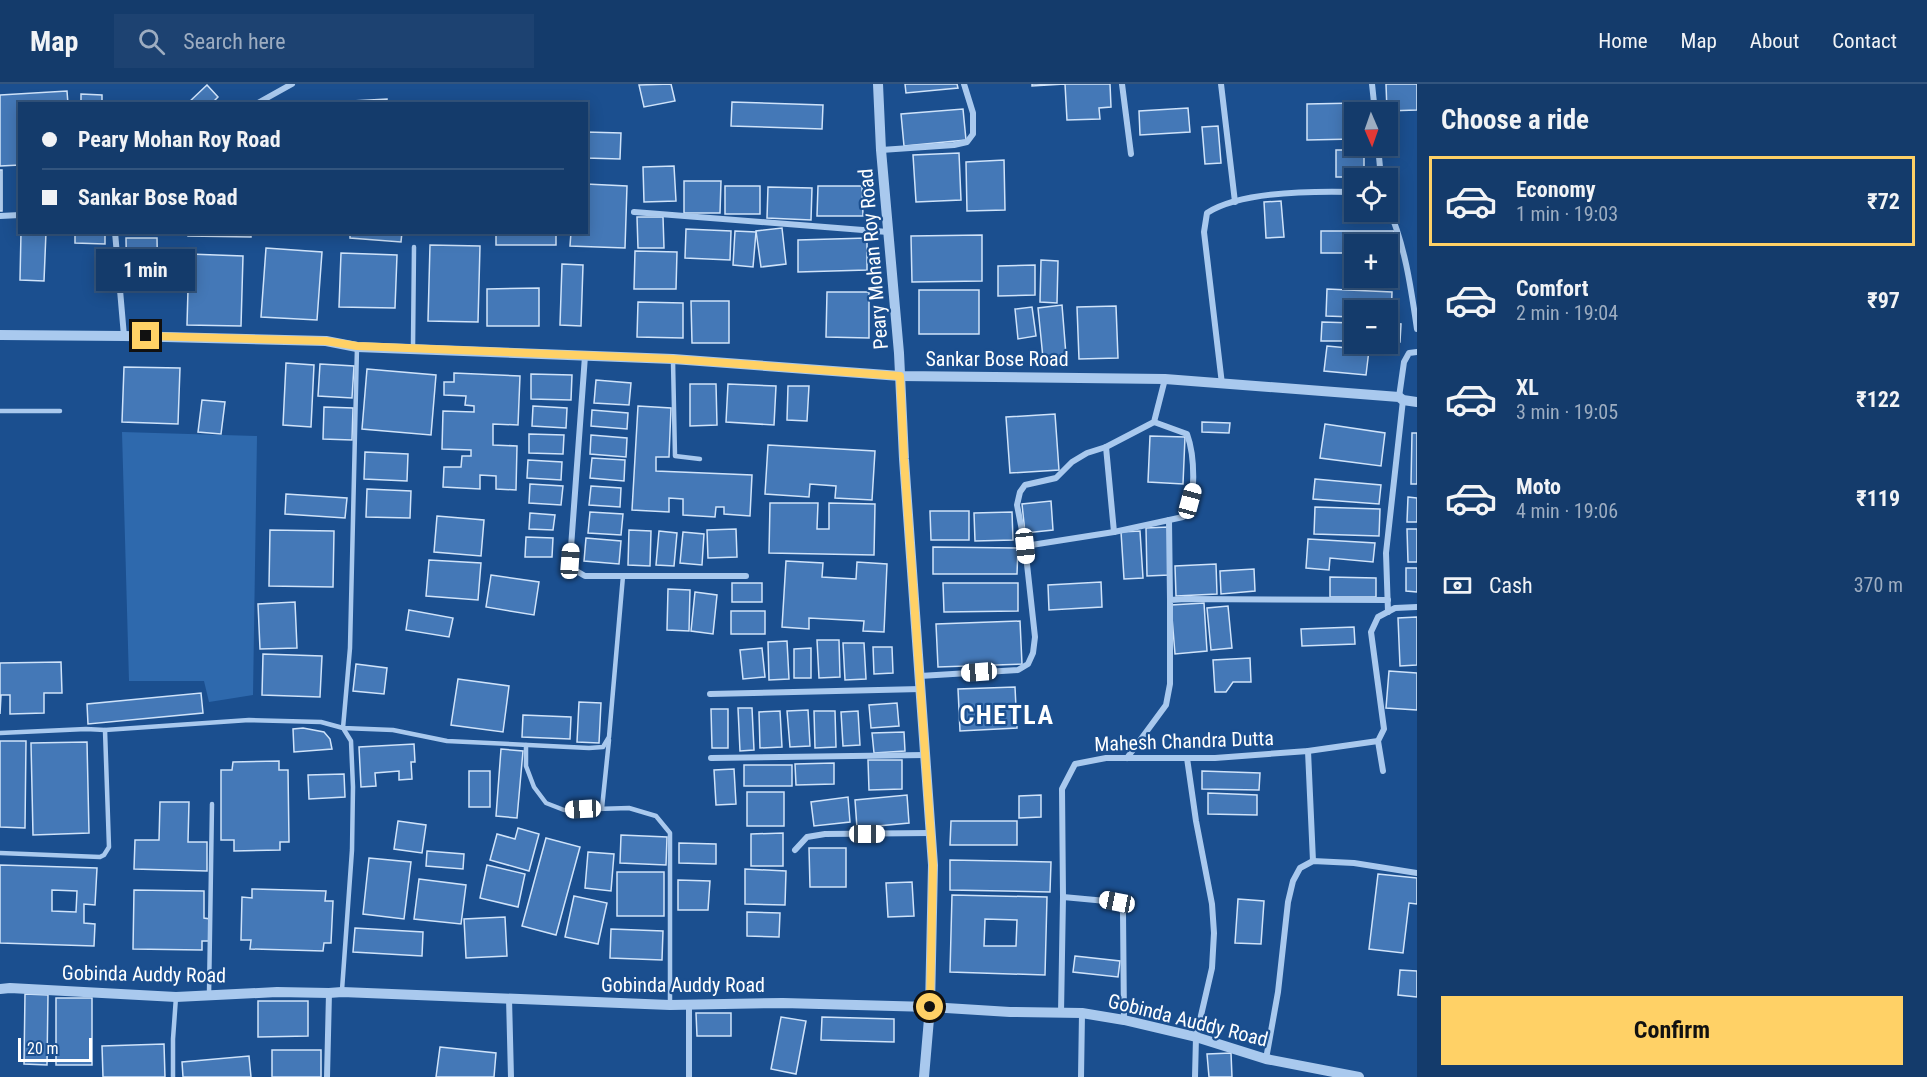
<!DOCTYPE html>
<meta charset="utf-8">
<style>
body{margin:0;font-family:"Roboto Condensed",sans-serif;background:#1d4271;color:#f1f3f6;height:100vh;display:flex;flex-direction:column;font-size:22px;white-space:nowrap}
*{box-sizing:border-box;margin:0}
p{font-size:20px;color:#9dadc1}
.icon{flex:none;width:33px;height:33px;fill:none;stroke:currentColor;stroke-width:2;stroke-linecap:round;stroke-linejoin:round}
.map{position:relative;flex:1;overflow:hidden}
.sheet{display:flex;flex-direction:column;background:#143b6b;width:510px}
.sheet>*{flex:none}
.banner{position:absolute;left:18px;top:18px;width:570px;height:132px;border-radius:0px;box-shadow:0 3px 15px #0003,0 0 0 2px #33557e;display:grid;align-content:center;height:132px;padding:0 24px;background:#143b6b}
.needle{width:39px;rotate:178deg}
.buttons{position:absolute;left:1344px;top:18px;display:grid;gap:12px}
.buttons a{display:grid;place-items:center;width:54px;height:54px;border-radius:0px;background:#143b6b;box-shadow:0 3px 15px #0003,0 0 0 2px #33557e;font-size:30px}
.scale{position:absolute;left:18px;bottom:15px;width:74px;box-sizing:border-box;padding-left:6px;border:3px solid #fff;border-top:0;font-size:16px;line-height:21px;white-space:nowrap;color:#fff;-webkit-text-stroke:4px #1b4f8f;paint-order:stroke}
.end{position:absolute;width:27px;height:27px;margin:-14px;border:8px solid #ffd166;background:#111;box-shadow:0 0 0 3px #111}
.from{border-radius:50%}
.bubble{position:absolute;height:42px;border-radius:0px;background:#143b6b;box-shadow:0 3px 15px #0003,0 0 0 2px #33557e;font-size:20px;font-weight:700;line-height:42px;text-align:center}
.car{position:absolute;width:18px;height:36px;margin:-18px -9px;border-radius:8px;box-shadow:0 0 4px 2px #0007;background:linear-gradient(#fff 24%,#345 0 40%,#fff 0 76%,#345 0 86%,#fff 0)}
.banner b{display:flex;align-items:center;gap:21px;height:57px;font-size:22px}
.banner b+b{border-top:2px solid #33557e}
.banner i{width:15px;height:15px;background:#f1f3f6}
ul{padding:0;list-style:none}
li{display:flex;align-items:center;gap:18px;height:90px;margin:0 12px 9px;padding:0 12px;border:3px solid transparent;border-radius:0px}
li div{flex:1}
li b{display:block;font-size:22px}
li em{font-style:normal;font-weight:700}
li.current{border-color:#ffd166}
li>.icon{width:54px;height:54px;stroke-width:1.5}
h2{padding:0 24px;font-size:27px;line-height:72px}
.pay{display:flex;align-items:center;gap:15px;height:66px;padding:0 24px;font-size:22px}
.pay p{margin-inline-start:auto}
.primary-button{display:flex;gap:12px;margin-top:auto;padding:12px 24px}
.primary-button a{flex:1;height:69px;border-radius:0px;background:#ffd166;color:#111;font-size:24px;font-weight:700;line-height:69px;text-align:center}
header{display:flex;align-items:center;gap:36px;box-sizing:border-box;height:84px;padding:0 30px;background:#143b6b;border-bottom:2px solid #33557e}
header strong{font-size:28px}
nav{display:flex;gap:33px;margin-inline-start:auto;font-size:21px}
.search{width:420px;height:54px;background:#1d4271;display:flex;align-items:center;gap:15px;box-sizing:border-box;padding:0 21px;border-radius:0px;color:#9dadc1;font-size:22px}
main{display:flex;flex:1;min-height:0}
.map>svg:first-child{display:block}
</style>
<header>
<strong>Map</strong>
<div class="search"><svg class="icon" aria-label="search" viewBox="0 0 24 24"><circle cx="10" cy="10" r="6"/><path d="M15 15l6 6"/></svg>Search here</div>
<nav><a>Home</a><a>Map</a><a>About</a><a>Contact</a></nav>
</header>
<main>
<div class="map">
<svg width="1417" height="993" viewBox="0 0 1417 993">
<rect width="100%" height="100%" fill="#1b4f8f"/>
<path fill="#2e69ad" d="M122 348 257 352 253 611 209 618 204 597H129Z"/>
<g fill="#4478b7" stroke="#cfe3fa" stroke-width="1.5" fill-rule="evenodd">
<path d="M671 0 675 17 644 23 639 1Z"/>
<path d="M905 0H957L958 4 906 9Z"/>
<path d="M1032 0H1110L1111 23 1099 24 1100 35 1067 36 1065 0 1032 2Z"/>
<path d="M1386 0H1417V26L1387 27Z"/>
<path d="M207 1 218 13 211 20H187Z"/>
<path d="M67 7 68 20H20V81L0 82V11Z"/>
<path d="M81 10 102 11V20H81Z"/>
<path d="M387 15V20H352V17Z"/>
<path d="M732 18 823 21 822 45 731 42Z"/>
<path d="M1357 19 1358 28H1354V55L1307 56V20Z"/>
<path d="M1188 24 1190 48 1140 51 1139 27Z"/>
<path d="M963 25 966 56 904 62 901 30Z"/>
<path d="M1218 42 1221 79 1205 80 1202 43Z"/>
<path d="M586 48 621 49 620 75 586 74Z"/>
<rect x="1336" y="66" width="28" height="27"/>
<path d="M959 69 961 116 916 118 913 71Z"/>
<path d="M1004 76 1005 126 967 127 966 78Z"/>
<path d="M674 82 676 117 644 118 643 83Z"/>
<rect x="0" y="86" width="2" height="41"/>
<path d="M684 97H721L720 129H684Z"/>
<path d="M586 100 627 102 625 164 570 162 571 148H586Z"/>
<rect x="725" y="102" width="35" height="28"/>
<path d="M818 102H862L863 132H817Z"/>
<path d="M768 103 812 104 811 136 767 134Z"/>
<path d="M1281 117 1284 153 1266 154 1264 118Z"/>
<path d="M637 133H663L664 164H638Z"/>
<path d="M782 144 786 180 761 183 756 147Z"/>
<path d="M686 145 731 147 730 176 685 174Z"/>
<path d="M735 147 756 148 753 183 733 181Z"/>
<path d="M1321 147H1394V169H1388V160H1354V169H1321Z"/>
<path d="M21 148H46L44 197 20 196Z"/>
<path d="M75 148H105V160L75 159Z"/>
<path d="M188 148H251V153L188 152Z"/>
<path d="M350 148H402L401 158 350 154Z"/>
<rect x="496" y="148" width="60" height="13"/>
<path d="M982 151V197L912 198 911 152Z"/>
<path d="M126 154H157L158 208H127Z"/>
<path d="M867 154V186L798 188V156Z"/>
<path d="M430 161 480 162 478 238 428 237Z"/>
<path d="M266 164 322 168 317 236 261 233Z"/>
<path d="M635 167 677 168 676 205H634Z"/>
<path d="M341 169 397 171 395 224 339 223Z"/>
<path d="M189 170 243 172 241 242 187 241Z"/>
<path d="M1041 176 1058 177 1057 219 1040 218Z"/>
<path d="M562 180 583 181 581 242 560 241Z"/>
<path d="M1035 181V211L998 212V182Z"/>
<path d="M539 204V242H487V205Z"/>
<path d="M1327 205 1392 208 1391 235H1388V226H1354V233L1326 232Z"/>
<rect x="919" y="206" width="60" height="44"/>
<path d="M827 208H869V254L826 253Z"/>
<path d="M691 217H729V259H692Z"/>
<path d="M638 218 683 219V254L637 253Z"/>
<path d="M1062 221 1066 271 1043 274 1038 224Z"/>
<path d="M1116 222 1118 274 1079 275 1077 223Z"/>
<path d="M1032 223 1036 252 1018 255 1015 225Z"/>
<path d="M1322 238 1354 239V257H1321Z"/>
<path d="M1388 239 1401 240 1400 258H1388Z"/>
<path d="M1327 262 1369 266 1366 291 1324 287Z"/>
<path d="M286 279 314 281 311 343 283 341Z"/>
<path d="M320 280 354 282 352 314 318 312Z"/>
<path d="M124 283 180 284 178 340 122 338Z"/>
<path d="M367 285 436 291 431 351 362 345Z"/>
<path d="M454 289 520 292 518 341 493 340V361L517 362 516 406 496 405V392L480 391V405L443 403 444 383H461L462 372H471V366L442 365 443 327 474 328V322L465 321 466 312 444 311V298H454Z"/>
<path d="M531 290 572 291 571 316 531 315Z"/>
<path d="M596 296 631 299 629 321 594 319Z"/>
<path d="M690 300H716L717 341 690 342Z"/>
<path d="M728 300 776 302 774 341 726 338Z"/>
<path d="M788 302H809L807 337 787 336Z"/>
<path d="M202 316 225 318 221 350 198 348Z"/>
<path d="M533 322 567 324 566 344 532 342Z"/>
<path d="M638 322 671 324 669 373H656V387L752 391 750 432 724 430V423H716L715 433 683 431V415L669 414V428L632 426Z"/>
<path d="M324 323 353 324 352 356 323 355Z"/>
<path d="M592 326 628 329 627 345 591 342Z"/>
<path d="M1055 330 1059 386 1010 389 1006 333Z"/>
<path d="M1202 338 1230 339 1229 349 1202 348Z"/>
<path d="M1325 340 1385 349 1381 382 1320 374Z"/>
<path d="M1412 349H1417V400H1411Z"/>
<path d="M529 350 564 351 563 370 529 369Z"/>
<path d="M591 351 627 354 626 373 590 370Z"/>
<path d="M1150 352 1185 353 1183 400 1148 398Z"/>
<path d="M768 361 875 367 872 416 835 414 836 402 810 400 809 413 765 410Z"/>
<path d="M365 368 408 370 407 397 364 395Z"/>
<path d="M592 374 625 376 624 397 590 394Z"/>
<path d="M528 376 562 378 561 396 527 394Z"/>
<path d="M1315 395 1381 401 1379 420 1313 415Z"/>
<path d="M530 400 563 402 561 421 529 419Z"/>
<path d="M591 402 621 404 620 423 589 421Z"/>
<path d="M367 405 411 407 410 434 366 433Z"/>
<path d="M286 410 347 414 345 434 285 430Z"/>
<path d="M1408 413 1417 414V438H1407Z"/>
<path d="M1051 417 1053 446 1025 449 1022 420Z"/>
<path d="M770 419H818L817 445H829V419L875 420 874 471 769 469Z"/>
<path d="M1315 423 1380 425 1379 452 1314 450Z"/>
<path d="M930 427H969V456H931Z"/>
<path d="M590 428 623 430 621 451 588 449Z"/>
<path d="M1012 428 1013 456 975 457 974 429Z"/>
<path d="M530 429 555 431 553 446 529 445Z"/>
<path d="M437 432 484 436 481 472 434 468Z"/>
<path d="M1168 443 1169 491 1147 492 1146 444Z"/>
<path d="M736 445 737 473 708 474 707 446Z"/>
<path d="M1407 445H1417V478H1408Z"/>
<path d="M270 446 334 447 333 503 269 502Z"/>
<path d="M629 446 651 447 650 482 628 481Z"/>
<path d="M659 447 677 449 674 482 656 481Z"/>
<path d="M1140 447 1143 494 1124 495 1121 448Z"/>
<path d="M683 448 704 450 702 481 680 479Z"/>
<path d="M526 453 553 454 552 473H525Z"/>
<path d="M586 454 621 457 619 480 584 477Z"/>
<path d="M1308 455 1375 459 1373 478 1330 474 1329 486 1306 484Z"/>
<path d="M933 463 1018 464 1017 490H933Z"/>
<path d="M429 476 481 479 478 516 426 512Z"/>
<path d="M786 477 823 479 822 493 856 495 857 478 887 480 884 548 863 547 864 537 809 534V545L782 543Z"/>
<path d="M1216 480 1217 510 1176 512 1175 482Z"/>
<path d="M1406 484H1417V508L1406 507Z"/>
<path d="M1254 485 1255 507 1221 510 1220 487Z"/>
<path d="M491 491 539 498 534 531 486 523Z"/>
<path d="M1330 493 1376 494V513H1330Z"/>
<path d="M1101 498 1102 523 1049 526 1048 501Z"/>
<rect x="732" y="499" width="30" height="19"/>
<path d="M943 499H1018V527L944 528Z"/>
<path d="M668 505 690 506 689 547 667 546Z"/>
<path d="M695 508 717 511 713 550 691 547Z"/>
<path d="M295 518 297 564 260 565 258 520Z"/>
<path d="M1204 519 1207 567 1175 570 1171 521Z"/>
<path d="M1228 522 1232 564 1211 566 1207 524Z"/>
<path d="M409 526 453 534 449 553 406 546Z"/>
<rect x="731" y="527" width="34" height="23"/>
<path d="M1417 533V581L1400 582 1398 534Z"/>
<path d="M1020 537 1022 580 938 583 936 540Z"/>
<path d="M1354 543 1355 560 1302 562 1301 545Z"/>
<path d="M817 556H839L840 593 819 594Z"/>
<path d="M787 557 789 595 769 596 768 558Z"/>
<path d="M843 559H864L866 595 845 596Z"/>
<path d="M873 563H892L893 589 874 590Z"/>
<path d="M762 564 765 593 743 595 740 566Z"/>
<path d="M811 564V594H794V565Z"/>
<path d="M263 570 322 572 320 613 262 611Z"/>
<path d="M1250 574 1251 598H1233L1226 608H1215L1213 576Z"/>
<path d="M61 578 62 609H44V629L10 630V611H1L0 630V579Z"/>
<path d="M356 580 387 584 384 610 353 607Z"/>
<path d="M1389 587 1417 589V626L1386 624Z"/>
<path d="M458 595 509 602 503 648 451 641Z"/>
<path d="M1015 603 1017 644 960 647 958 605Z"/>
<path d="M201 609 203 629 88 640 87 620Z"/>
<path d="M579 618 601 619 599 659 577 658Z"/>
<path d="M897 619 899 642 871 644 869 621Z"/>
<path d="M738 624H752L754 666 740 667Z"/>
<path d="M711 625H728V664H712Z"/>
<path d="M808 626 810 662 790 663 787 627Z"/>
<path d="M780 627 782 663 760 664 759 628Z"/>
<path d="M814 627H835L836 663 815 664Z"/>
<path d="M858 627 860 661 843 662 841 628Z"/>
<path d="M523 631 571 633 570 655 522 653Z"/>
<path d="M303 644 324 648 330 655 332 665 294 668 293 645Z"/>
<path d="M904 648 905 667 874 669 872 649Z"/>
<path d="M0 657H26L25 744 0 743Z"/>
<path d="M87 658 89 749 33 751 31 659Z"/>
<path d="M414 660 415 678H411L412 695 399 696V687L375 689 376 702 361 703 359 663Z"/>
<path d="M501 665 523 667 517 734 496 732Z"/>
<path d="M868 676H902V705L869 706Z"/>
<path d="M279 677V686H288L289 758H280V766L234 767V756H221V686H232L233 678Z"/>
<path d="M834 679V700L796 701 795 680Z"/>
<rect x="744" y="681" width="48" height="21"/>
<path d="M734 685 736 720 716 721 714 686Z"/>
<rect x="469" y="687" width="21" height="36"/>
<path d="M1202 687 1260 689 1259 706 1202 705Z"/>
<path d="M344 690 345 713 309 715 308 691Z"/>
<rect x="747" y="708" width="37" height="34"/>
<path d="M1208 709 1257 711V731L1208 730Z"/>
<path d="M907 711 909 739 857 744 855 716Z"/>
<path d="M1041 711V733L1019 734V712Z"/>
<path d="M848 713 850 738 814 742 811 718Z"/>
<path d="M160 718H189L188 758H207V787L134 785 135 756H159Z"/>
<path d="M398 737 426 741 422 769 394 765Z"/>
<path d="M951 737H1017V761H950Z"/>
<path d="M518 744 539 750 529 787 490 776 497 750 515 755Z"/>
<path d="M783 749V782H751V750Z"/>
<path d="M621 751 667 753 666 781 620 779Z"/>
<path d="M546 754 580 763 556 851 522 842Z"/>
<path d="M679 759 716 760V780L679 779Z"/>
<path d="M809 764H846V803H810Z"/>
<path d="M427 767 464 770 463 785 426 782Z"/>
<path d="M588 768 614 770 611 807 585 804Z"/>
<path d="M369 774 411 778 404 835 363 830Z"/>
<path d="M950 776 1051 778 1050 808 950 806Z"/>
<path d="M0 781 97 784 95 821 84 820V839L95 840 94 862 0 859ZM52 806 77 807 76 828 52 827Z"/>
<path d="M487 781 525 790 518 823 480 814Z"/>
<path d="M745 785 786 787 785 821 745 820Z"/>
<rect x="617" y="788" width="47" height="44"/>
<path d="M1378 790 1417 794V820L1409 819 1403 869 1369 865Z"/>
<path d="M419 795 466 801 461 840 414 835Z"/>
<path d="M678 796 710 797 708 826H678Z"/>
<path d="M912 798 914 832 888 833 886 799Z"/>
<path d="M252 805 326 807 325 817H333L331 859H324L323 867 250 865 251 856H241L242 813 252 814Z"/>
<path d="M134 806 204 807V834L210 835 209 857H202V866L133 865Z"/>
<path d="M952 811 1047 813 1045 891 950 888ZM985 835 1017 836 1016 862H984Z"/>
<path d="M574 812 607 819 598 860 565 853Z"/>
<path d="M1238 815 1264 817 1261 860 1235 859Z"/>
<path d="M747 828 780 829 779 853 747 852Z"/>
<path d="M505 833 507 872 466 874 464 835Z"/>
<path d="M355 844 423 848 422 872 353 868Z"/>
<path d="M611 845 663 847 662 876 610 874Z"/>
<path d="M1075 872 1120 877 1118 893 1073 888Z"/>
<path d="M1400 886 1417 887V913L1398 911Z"/>
<path d="M25 910 48 911 47 981 24 980Z"/>
<rect x="56" y="914" width="36" height="67"/>
<path d="M258 917H308V952L258 953Z"/>
<path d="M696 929H731V952H697Z"/>
<path d="M781 933 806 937 796 990 771 985Z"/>
<path d="M822 933 894 935V958L821 956Z"/>
<path d="M164 960 165 993H103L102 962Z"/>
<path d="M440 963 496 969 494 993H436Z"/>
<rect x="272" y="966" width="49" height="27"/>
<path d="M1231 969 1232 993H1209L1207 970Z"/>
<path d="M249 972 251 993H183L182 978Z"/>
</g>
<g fill="none" stroke-linecap="round" stroke-linejoin="round">
<g stroke="#a9c9ee" stroke-width="4.5">
<path d="M357 263 350 564 343 644 393 646 447 657 589 664 603 663 609 653 623 492"/>
<path d="M413 263 414 163"/>
<path d="M673 277 675 372 700 375"/>
<path d="M0 327H60"/>
<path d="M0 649 86 645 105 646 249 636 321 638 343 644 351 657 353 703 352 766 342 906"/>
<path d="M526 661V682L534 703 546 719 564 726 629 724 656 732 670 749V920"/>
<path d="M602 724 609 656"/>
<path d="M0 769 100 773 104 771 109 763 105 646"/>
<path d="M209 911 212 720"/>
<path d="M173 993V955L176 913"/>
</g>
<g stroke="#a9c9ee" stroke-width="6">
<path d="M1122 0 1131 70"/>
<path d="M1221 0 1235 118"/>
<path d="M1372 0 1375 28"/>
<path d="M256 20 292 0"/>
<path d="M1378 62 1381 94"/>
<path d="M881 66 954 61 967 58 973 50V29L964 0"/>
<path d="M1388 123C1405 161 1411 204 1417 245"/>
<path d="M634 128 888 148"/>
<path d="M0 132 20 131"/>
<path d="M115 148 124 252"/>
<path d="M585 272 570 477 573 485 585 492H746"/>
<path d="M1222 300 1204 148 1207 129C1241 107 1314 107 1354 108"/>
<path d="M1399 313 1404 278 1409 269 1417 268"/>
<path d="M1106 363 1114 448"/>
<path d="M1169 436 1170 516"/>
<path d="M1025 462 1114 448 1183 433C1198 417 1194 369 1187 350L1154 338"/>
<path d="M1388 528 1386 469 1403 316"/>
<path d="M920 592 1018 586 1028 580 1033 569 1035 553 1025 462 1017 421 1020 408 1025 401 1056 394 1072 378 1087 369 1106 363 1154 338 1165 295"/>
<path d="M710 610 921 605"/>
<path d="M1378 657 1383 687"/>
<path d="M1308 667 1313 777"/>
<path d="M711 674 925 671"/>
<path d="M1127 674 1166 621 1170 600V516L1185 515 1388 516"/>
<path d="M1187 674 1196 737 1212 820 1214 849 1212 884 1196 953 1195 993"/>
<path d="M795 766 807 753 825 750 930 749"/>
<path d="M1063 813 1117 818 1123 828 1124 936"/>
<path d="M509 914 511 993"/>
<path d="M1061 929 1063 813 1062 705 1075 680 1106 674H1215L1308 667 1378 657 1384 645 1371 548 1378 533 1395 524 1417 523"/>
<path d="M1266 975 1278 908 1288 818 1293 797 1300 784 1313 777 1354 779 1417 789"/>
<path d="M327 993 329 909"/>
<path d="M689 993V921"/>
<path d="M1081 993 1082 929"/>
</g>
<g stroke="#a9c9ee" stroke-width="10">
<path d="M878 0 881 66 899 269 904 375 933 781 930 923 924 993"/>
<path d="M0 251 124 252 326 257 357 263 673 275 900 292 1165 295 1399 313 1403 316 1417 318"/>
<path d="M0 905 10 904 176 913 277 908 329 909 342 908 670 921 783 919 930 923 1010 928 1082 929 1124 936 1196 953 1266 975 1359 993"/>
</g>
</g>
<g fill="none" stroke-linecap="round" stroke-linejoin="round">
<path stroke="#ffd166" stroke-width="8" d="M146 252 326 257 357 262 673 275 900 292 904 375 933 781 930 923"/>
</g>
<g text-anchor="middle" stroke-width="4.5" stroke-linejoin="round" paint-order="stroke">
<g font-size="20" fill="#fff" stroke="#1b4f8f">
<text transform="translate(873 175) rotate(-95)" y="7">Peary Mohan Roy Road</text>
<text x="997" y="282">Sankar Bose Road</text>
<text transform="translate(1184 657) rotate(-2)" y="7">Mahesh Chandra Dutta</text>
<text transform="translate(144 890) rotate(1)" y="7">Gobinda Auddy Road</text>
<text x="683" y="908">Gobinda Auddy Road</text>
<text transform="translate(1188 936) rotate(14)" y="7">Gobinda Auddy Road</text>
</g>
<g font-size="26" font-weight="bold" letter-spacing="1.5" fill="#fff" stroke="#1b4f8f">
<text x="1007" y="640">CHETLA</text>
</g>
</g>
</svg>
<div class="buttons">
<a><svg class="needle" viewBox="-14 -14 28 28"><path d="M0-13l5 13h-10z" fill="#e53935"/><path d="M0 13l5-13h-10z" fill="#9dadc1"/></svg></a>
<a><svg class="icon" aria-label="locate" viewBox="0 0 24 24"><circle cx="12" cy="12" r="6"/><path d="M12 2v4M12 18v4M2 12h4M18 12h4"/></svg></a>
<a>+</a>
<a>−</a>
</div>
<div class="scale">20 m</div>
<i class="end from" style="left:930px;top:923px"></i>
<i class="end" style="left:146px;top:252px"></i>
<div class="bubble" style="left:96px;top:165px;width:99px">1 min</div>
<i class="car" style="left:1190px;top:417px;rotate:15deg"></i>
<i class="car" style="left:1025px;top:462px;rotate:174deg"></i>
<i class="car" style="left:570px;top:477px;rotate:4deg"></i>
<i class="car" style="left:979px;top:588px;rotate:266deg"></i>
<i class="car" style="left:583px;top:725px;rotate:267deg"></i>
<i class="car" style="left:867px;top:750px;rotate:90deg"></i>
<i class="car" style="left:1117px;top:818px;rotate:281deg"></i>
<div class="banner">
<b><i class="from"></i>Peary Mohan Roy Road</b>
<b><i></i>Sankar Bose Road</b>
</div>
</div>
<section class="sheet">
<h2>Choose a ride</h2>
<ul>
<li class="current"><svg class="icon" aria-label="car" viewBox="0 0 24 24"><path d="M5 17H2v-5l4-1 3-4h7l3 4 3 1v5h-3M9 17h6M6 11h13"/><circle cx="7" cy="17" r="2"/><circle cx="17" cy="17" r="2"/></svg><div><b>Economy</b><p>1 min · 19:03</p></div><em>₹72</em></li>
<li><svg class="icon" aria-label="car" viewBox="0 0 24 24"><path d="M5 17H2v-5l4-1 3-4h7l3 4 3 1v5h-3M9 17h6M6 11h13"/><circle cx="7" cy="17" r="2"/><circle cx="17" cy="17" r="2"/></svg><div><b>Comfort</b><p>2 min · 19:04</p></div><em>₹97</em></li>
<li><svg class="icon" aria-label="car" viewBox="0 0 24 24"><path d="M5 17H2v-5l4-1 3-4h7l3 4 3 1v5h-3M9 17h6M6 11h13"/><circle cx="7" cy="17" r="2"/><circle cx="17" cy="17" r="2"/></svg><div><b>XL</b><p>3 min · 19:05</p></div><em>₹122</em></li>
<li><svg class="icon" aria-label="car" viewBox="0 0 24 24"><path d="M5 17H2v-5l4-1 3-4h7l3 4 3 1v5h-3M9 17h6M6 11h13"/><circle cx="7" cy="17" r="2"/><circle cx="17" cy="17" r="2"/></svg><div><b>Moto</b><p>4 min · 19:06</p></div><em>₹119</em></li>
</ul>
<div class="pay"><svg class="icon" aria-label="cash" viewBox="0 0 24 24"><path d="M3 7h18v10H3z"/><circle cx="12" cy="12" r="2"/></svg>Cash<p>370 m</p></div>
<div class="primary-button"><a>Confirm</a></div>
</section>
</main>
